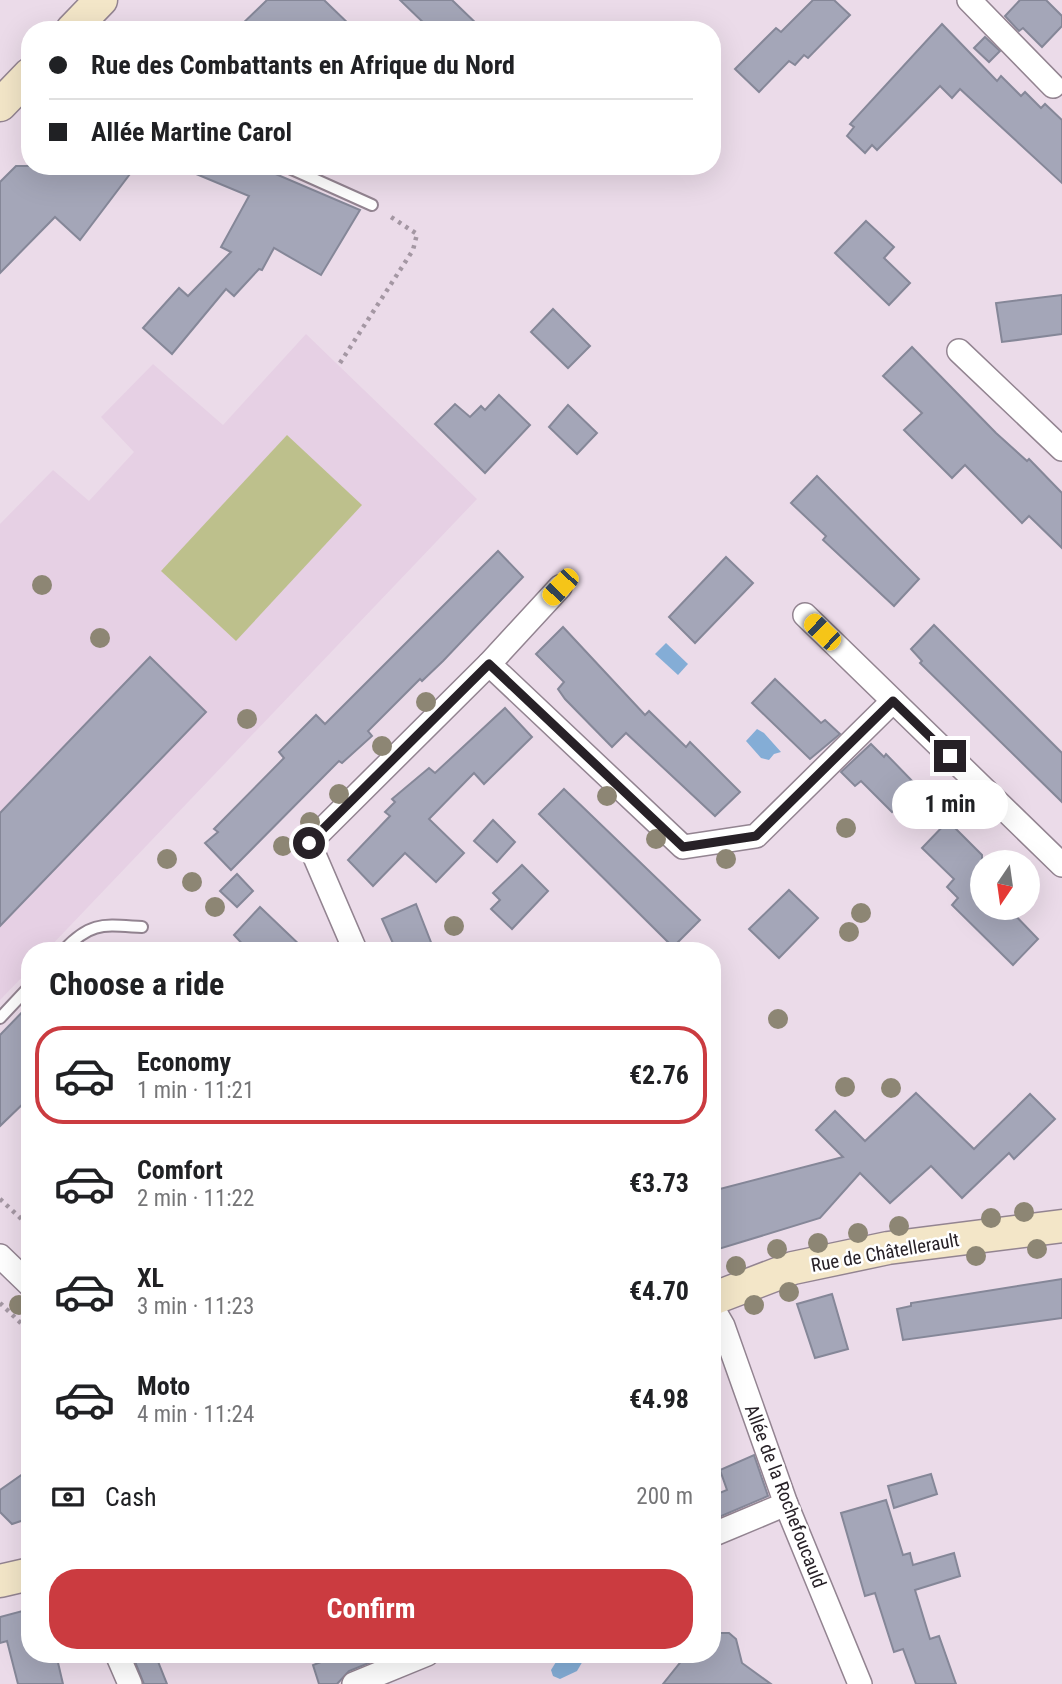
<!DOCTYPE html>
<meta charset="utf-8">
<style>
body{margin:0;font-family:"Roboto Condensed",sans-serif;background:#f2f2f2;color:#202124;height:100vh;display:flex;flex-direction:column;font-size:26px;white-space:nowrap}
*{box-sizing:border-box;margin:0}
p{font-size:23px;color:#757577}
.icon{flex:none;width:38px;height:38px;fill:none;stroke:currentColor;stroke-width:2;stroke-linecap:round;stroke-linejoin:round}
.map{position:relative;flex:1;overflow:hidden}
.sheet{position:absolute;left:21px;top:942px;width:700px;height:721px;display:flex;flex-direction:column;background:#fff;border-radius:28px;box-shadow:0 7px 28px #0002}
.sheet>*{flex:none}
.hud{position:absolute;left:21px;top:21px;width:700px;height:154px;border-radius:28px;box-shadow:0 7px 28px #0002;display:grid;align-content:center;height:154px;padding:0 28px;background:#fff}
.needle{width:46px;rotate:193deg}
.fabs{position:absolute;left:970px;top:850px;display:grid;gap:14px}
.fabs a{display:grid;place-items:center;width:70px;height:70px;border-radius:50%;background:#fff;box-shadow:0 7px 28px #0002;font-size:35px}
.end{position:absolute;width:32px;height:32px;margin:-16px;border:9px solid #272127;background:#fff;box-shadow:0 0 0 4px #fff}
.from{border-radius:50%}
.bubble{position:absolute;height:49px;border-radius:24px;background:#fff;box-shadow:0 7px 28px #0002;font-size:23px;font-weight:700;line-height:49px;text-align:center}
.car{position:absolute;width:21px;height:42px;margin:-21px -10px;border-radius:9px;box-shadow:0 0 5px 2px #0007;background:linear-gradient(#f5c518 24%,#345 0 40%,#f5c518 0 76%,#345 0 86%,#f5c518 0)}
.hud b{display:flex;align-items:center;gap:24px;height:66px;font-size:26px}
.hud b+b{border-top:2px solid #e0e0e0}
.hud i{width:18px;height:18px;background:#202124}
ul{padding:0;list-style:none}
li{display:flex;align-items:center;gap:21px;height:98px;margin:0 14px 10px;padding:0 14px;border:4px solid transparent;border-radius:28px}
li div{flex:1}
li b{display:block;font-size:26px}
li em{font-style:normal;font-weight:700}
li.active{border-color:#cb3b40}
li>.icon{width:63px;height:63px;stroke-width:1.5}
h2{padding:0 28px;font-size:32px;line-height:84px}
.pay{display:flex;align-items:center;gap:18px;height:77px;padding:0 28px;font-size:26px}
.pay p{margin-inline-start:auto}
.cta{display:flex;gap:14px;margin-top:auto;padding:14px 28px}
.cta a{flex:1;height:80px;border-radius:28px;background:#cb3b40;color:#fff;font-size:28px;font-weight:700;line-height:80px;text-align:center}
.map>svg:first-child{display:block}
</style>
<div class="map">
<svg width="1062" height="1684" viewBox="0 0 1062 1684">
<rect width="100%" height="100%" fill="#ebdbe9"/>
<path fill="#e6d0e4" d="M306 334 477 499 47 950H30V969L0 1000V524L53 470 89 501 134 452 101 417 153 364 223 425Z"/>
<path fill="#bdc08c" d="M287 435 362 505 236 641 161 571Z"/>
<g fill="#84add6">
<path d="M666 643 688 664 678 675 655 654Z"/>
<path d="M757 729 764 733 781 752 774 754 769 760 761 758 746 741Z"/>
<path d="M561 1654H587L577 1671 560 1679 553 1676 551 1670Z"/>
</g>
<g fill="#a4a6b8" stroke="#858798" stroke-width="2">
<path d="M267 0H324L355 30H236Z"/>
<path d="M400 0H452L483 30H431Z"/>
<path d="M813 0H834L850 15 808 58 804 55 795 65 789 61 759 92 735 69 776 28 781 32Z"/>
<path d="M1020 0H1046L1062 16V26L1042 47 1023 28 1019 31 1005 16Z"/>
<path d="M942 24 997 81 1001 76 1021 96 1025 92 1041 108 1045 104 1062 120V183L960 89 952 98 940 86 877 150 872 145 865 153 847 136 854 127 850 124Z"/>
<path d="M985 37 1000 51 989 62 974 48Z"/>
<path d="M16 166H136L80 240 55 217 0 273V182Z"/>
<path d="M177 166H257L360 210 321 275 274 248 262 270 259 269 234 296 226 289 172 354 143 328 179 288 188 296 231 252 221 247 249 196Z"/>
<path d="M866 221 894 247 884 258 910 283 889 305 835 253Z"/>
<path d="M1062 295V334L1002 342 996 303Z"/>
<path d="M553 309 590 346 568 368 531 332Z"/>
<path d="M912 347 996 433 1027 461 1029 459 1062 493V548L1029 516 1022 523 965 465 952 478 904 430 922 413 883 376Z"/>
<path d="M499 395 530 425 485 473 435 424 455 404 470 417 481 406 485 410Z"/>
<path d="M568 405 597 433 577 454 549 427Z"/>
<path d="M817 476 919 579 894 606 823 540 826 536 791 503Z"/>
<path d="M498 551 523 577 443 661 422 681 420 679 368 731 372 736 342 763 339 761 231 870 205 843 218 832 214 829 284 758 279 752 316 715 325 724Z"/>
<path d="M726 557 753 583 695 643 669 617Z"/>
<path d="M934 625 1062 753V802L920 663 922 661 911 649Z"/>
<path d="M563 627 645 715 649 711 686 747 690 742 740 792 715 816 626 733 612 747 565 699 558 689 564 682 536 654Z"/>
<path d="M150 657 206 712 0 926V813Z"/>
<path d="M775 679 821 723 825 720 840 734 810 759 752 703Z"/>
<path d="M505 708 532 737 484 784 474 773 429 819 464 853 436 882 405 853 373 886 348 860 390 816 385 812 395 802 392 799 429 768 435 773Z"/>
<path d="M871 744 884 757 886 754 917 786 892 812 861 781 855 786 841 772Z"/>
<path d="M564 789 700 920 673 947 539 814Z"/>
<path d="M493 820 515 842 497 862 474 841Z"/>
<path d="M948 821 982 855V908H1008L1038 939 1013 965 952 905 958 898 947 887 954 879 922 848Z"/>
<path d="M522 865 548 891 512 929 491 909 500 900 493 893Z"/>
<path d="M237 874 253 891 237 907 220 891Z"/>
<path d="M789 890 818 918 779 958 749 929Z"/>
<path d="M416 904 434 950H396L382 919Z"/>
<path d="M260 907 305 950H248L234 935Z"/>
<path d="M30 1004V1097L0 1126V1035Z"/>
<path d="M916 1093 974 1149 1030 1094 1055 1119 1014 1159 1009 1153 962 1198 931 1166 890 1203 860 1173 820 1218 712 1251V1191L843 1157 816 1130 835 1111 865 1141Z"/>
<path d="M1062 1279V1318L903 1340 897 1309 911 1306V1303Z"/>
<path d="M832 1294 848 1349 815 1358 797 1304Z"/>
<path d="M754 1455 768 1496 712 1520V1496L727 1490 720 1470Z"/>
<path d="M30 1469V1518L12 1524 0 1512V1490Z"/>
<path d="M931 1474 937 1494 894 1508 888 1486Z"/>
<path d="M886 1500 903 1555 910 1553 913 1565 954 1553 960 1576 915 1590 930 1639 939 1636 956 1684H916L903 1649 894 1652 875 1593 865 1596 841 1513Z"/>
<path d="M30 1609V1654H56L63 1684H18L7 1641 0 1643V1617Z"/>
<path d="M712 1633H729L736 1639 742 1663 771 1684H663L687 1654H712Z"/>
<path d="M132 1654H155L167 1684H144Z"/>
<path d="M342 1654H391L349 1671 337 1684H319L313 1665Z"/>
</g>
<g fill="none" stroke-linecap="round" stroke-linejoin="round">
<defs>
<g id="lane">
<path d="M285 166 372 205"/>
<path d="M64 950C91 921 104 925 142 927"/>
<path d="M0 1018 30 986"/>
</g>
<g id="street">
<path d="M969 0 1053 86"/>
<path d="M959 351 1062 449"/>
<path d="M805 615 1062 865"/>
<path d="M489 664 560 587"/>
<path d="M355 950 309 843 489 664 683 847 756 836 893 701"/>
<path d="M0 1256 30 1285"/>
<path d="M712 1307 723 1326 786 1504 860 1684"/>
<path d="M712 1535 786 1504"/>
<path d="M117 1654 130 1684"/>
<path d="M354 1684 427 1654"/>
</g>
<g id="secondary">
<path d="M72 30 101 0"/>
<path d="M0 105 30 74"/>
<path d="M712 1299 793 1268 888 1248 1062 1226"/>
<path d="M0 1581 30 1574"/>
</g>
</defs>
<use href="#lane" stroke="#938491" stroke-width="14"/>
<use href="#street" stroke="#938491" stroke-width="26"/>
<use href="#secondary" stroke="#938491" stroke-width="35"/>
<g stroke="#a497a3" stroke-width="4.5" stroke-dasharray="3.5 5" stroke-linecap="butt">
<path d="M340 363 413 250 417 234 388 215"/>
<path d="M0 1199 30 1227"/>
<path d="M0 1303 30 1332"/>
</g>
<use href="#lane" stroke="#fff" stroke-width="10"/>
<use href="#street" stroke="#fff" stroke-width="23"/>
<use href="#secondary" stroke="#f3e6c8" stroke-width="32"/>
</g>
<g fill="#8d8674">
<circle cx="42" cy="585" r="10"/>
<circle cx="100" cy="638" r="10"/>
<circle cx="426" cy="702" r="10"/>
<circle cx="247" cy="719" r="10"/>
<circle cx="382" cy="746" r="10"/>
<circle cx="339" cy="794" r="10"/>
<circle cx="607" cy="796" r="10"/>
<circle cx="310" cy="822" r="10"/>
<circle cx="846" cy="828" r="10"/>
<circle cx="656" cy="839" r="10"/>
<circle cx="283" cy="846" r="10"/>
<circle cx="167" cy="859" r="10"/>
<circle cx="726" cy="859" r="10"/>
<circle cx="192" cy="882" r="10"/>
<circle cx="215" cy="907" r="10"/>
<circle cx="861" cy="913" r="10"/>
<circle cx="454" cy="926" r="10"/>
<circle cx="849" cy="932" r="10"/>
<circle cx="778" cy="1019" r="10"/>
<circle cx="845" cy="1087" r="10"/>
<circle cx="891" cy="1088" r="10"/>
<circle cx="1024" cy="1212" r="10"/>
<circle cx="991" cy="1218" r="10"/>
<circle cx="899" cy="1226" r="10"/>
<circle cx="858" cy="1233" r="10"/>
<circle cx="818" cy="1243" r="10"/>
<circle cx="777" cy="1249" r="10"/>
<circle cx="1037" cy="1249" r="10"/>
<circle cx="976" cy="1256" r="10"/>
<circle cx="736" cy="1266" r="10"/>
<circle cx="789" cy="1292" r="10"/>
<circle cx="19" cy="1305" r="10"/>
<circle cx="754" cy="1305" r="10"/>
</g>
<g fill="none" stroke-linecap="round" stroke-linejoin="round">
<path stroke="#272127" stroke-width="9" d="M309 843 489 664 683 847 756 836 893 701 950 756"/>
</g>
<g text-anchor="middle" stroke-width="5" stroke-linejoin="round" paint-order="stroke">
<g font-size="19" fill="#272127" stroke="#fff">
<text transform="translate(885 1252) rotate(-10)" y="7">Rue de Châtellerault</text>
<text transform="translate(786 1496) rotate(69)" y="7">Allée de la Rochefoucauld</text>
</g>
</g>
</svg>
<div class="fabs">
<a><svg class="needle" viewBox="-14 -14 28 28"><path d="M0-13l5 13h-10z" fill="#e53935"/><path d="M0 13l5-13h-10z" fill="#757577"/></svg></a>
</div>
<i class="end from" style="left:309px;top:843px"></i>
<i class="end" style="left:950px;top:756px"></i>
<div class="bubble" style="left:892px;top:780px;width:116px">1 min</div>
<i class="car" style="left:560px;top:587px;rotate:223deg"></i>
<i class="car" style="left:822px;top:632px;rotate:314deg"></i>
<div class="hud">
<b><i class="from"></i>Rue des Combattants en Afrique du Nord</b>
<b><i></i>Allée Martine Carol</b>
</div>
<section class="sheet">
<h2>Choose a ride</h2>
<ul>
<li class="active"><svg class="icon" aria-label="car" viewBox="0 0 24 24"><path d="M5 17H2v-5l4-1 3-4h7l3 4 3 1v5h-3M9 17h6M6 11h13"/><circle cx="7" cy="17" r="2"/><circle cx="17" cy="17" r="2"/></svg><div><b>Economy</b><p>1 min · 11:21</p></div><em>€2.76</em></li>
<li><svg class="icon" aria-label="car" viewBox="0 0 24 24"><path d="M5 17H2v-5l4-1 3-4h7l3 4 3 1v5h-3M9 17h6M6 11h13"/><circle cx="7" cy="17" r="2"/><circle cx="17" cy="17" r="2"/></svg><div><b>Comfort</b><p>2 min · 11:22</p></div><em>€3.73</em></li>
<li><svg class="icon" aria-label="car" viewBox="0 0 24 24"><path d="M5 17H2v-5l4-1 3-4h7l3 4 3 1v5h-3M9 17h6M6 11h13"/><circle cx="7" cy="17" r="2"/><circle cx="17" cy="17" r="2"/></svg><div><b>XL</b><p>3 min · 11:23</p></div><em>€4.70</em></li>
<li><svg class="icon" aria-label="car" viewBox="0 0 24 24"><path d="M5 17H2v-5l4-1 3-4h7l3 4 3 1v5h-3M9 17h6M6 11h13"/><circle cx="7" cy="17" r="2"/><circle cx="17" cy="17" r="2"/></svg><div><b>Moto</b><p>4 min · 11:24</p></div><em>€4.98</em></li>
</ul>
<div class="pay"><svg class="icon" aria-label="cash" viewBox="0 0 24 24"><path d="M3 7h18v10H3z"/><circle cx="12" cy="12" r="2"/></svg>Cash<p>200 m</p></div>
<div class="cta"><a>Confirm</a></div>
</section>
</div>
